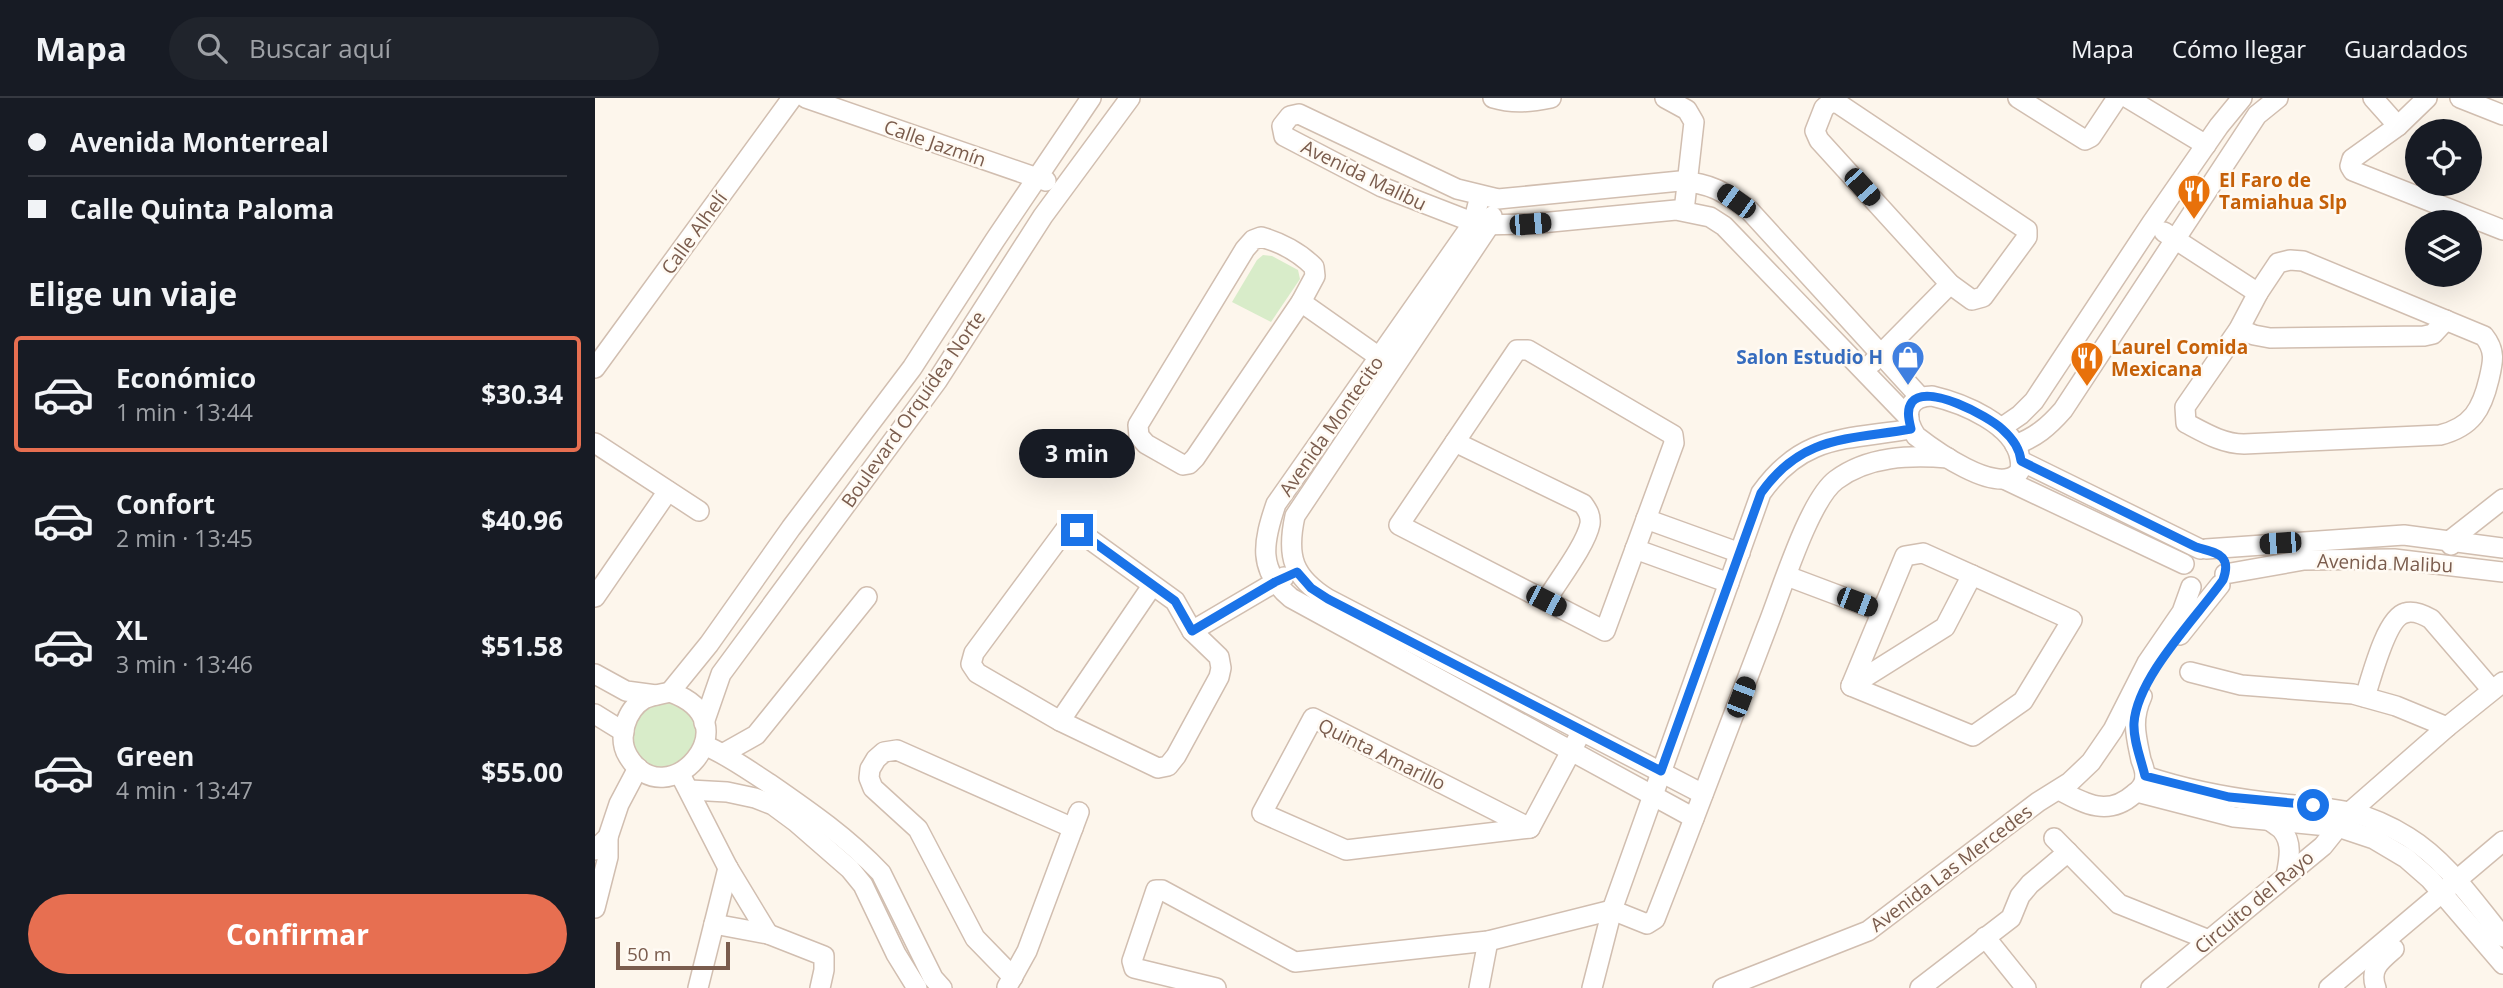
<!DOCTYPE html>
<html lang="es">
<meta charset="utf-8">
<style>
body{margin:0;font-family:"Open Sans",sans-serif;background:#20242c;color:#f1f3f6;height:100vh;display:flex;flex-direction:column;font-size:26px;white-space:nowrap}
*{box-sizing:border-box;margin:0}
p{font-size:23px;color:#9ea1a6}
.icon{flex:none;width:38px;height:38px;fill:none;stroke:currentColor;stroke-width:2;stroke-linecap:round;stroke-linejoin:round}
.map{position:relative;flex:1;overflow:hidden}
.drawer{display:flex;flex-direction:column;background:#171b24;width:595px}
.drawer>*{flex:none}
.guide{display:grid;align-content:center;height:154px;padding:0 28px;background:#171b24}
.fabs{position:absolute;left:1810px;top:21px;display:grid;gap:14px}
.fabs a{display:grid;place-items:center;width:77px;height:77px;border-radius:50%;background:#171b24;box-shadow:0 7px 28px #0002;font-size:35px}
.scale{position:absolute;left:21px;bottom:18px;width:114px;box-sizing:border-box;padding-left:7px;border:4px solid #7a5c4d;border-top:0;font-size:19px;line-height:24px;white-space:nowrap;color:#7a5c4d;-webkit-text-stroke:5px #fffaf3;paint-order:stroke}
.end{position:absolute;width:32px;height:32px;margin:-16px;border:9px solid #1a73e8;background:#fff;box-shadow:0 0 0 4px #fff}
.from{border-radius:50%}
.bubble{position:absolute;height:49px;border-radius:24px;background:#171b24;box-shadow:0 7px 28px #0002;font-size:23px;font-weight:700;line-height:49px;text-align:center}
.car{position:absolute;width:21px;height:42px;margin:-21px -10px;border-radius:9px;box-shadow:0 0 5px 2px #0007;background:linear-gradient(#222 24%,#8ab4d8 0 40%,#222 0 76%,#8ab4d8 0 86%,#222 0)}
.guide b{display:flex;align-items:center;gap:24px;height:66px;font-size:26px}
.guide b+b{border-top:2px solid #363941}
.guide i{width:18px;height:18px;background:#f1f3f6}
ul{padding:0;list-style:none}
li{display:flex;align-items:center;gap:21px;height:116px;margin:0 14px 10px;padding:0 14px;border:4px solid transparent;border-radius:7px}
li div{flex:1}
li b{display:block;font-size:26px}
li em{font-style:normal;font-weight:700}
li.current{border-color:#e76f51}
li>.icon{width:63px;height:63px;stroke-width:1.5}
h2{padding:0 28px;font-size:32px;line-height:84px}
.cta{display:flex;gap:14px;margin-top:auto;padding:14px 28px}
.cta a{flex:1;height:80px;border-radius:42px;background:#e76f51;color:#fff;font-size:28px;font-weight:700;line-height:80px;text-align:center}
header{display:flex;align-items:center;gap:42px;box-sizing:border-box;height:98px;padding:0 35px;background:#171b24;border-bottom:2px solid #363941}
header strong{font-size:33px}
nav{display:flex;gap:38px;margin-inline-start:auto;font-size:24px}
.search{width:490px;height:63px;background:#20242c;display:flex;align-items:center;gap:18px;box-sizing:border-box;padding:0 24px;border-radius:38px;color:#9ea1a6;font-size:26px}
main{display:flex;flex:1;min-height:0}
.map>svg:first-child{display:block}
</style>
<header>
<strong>Mapa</strong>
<div class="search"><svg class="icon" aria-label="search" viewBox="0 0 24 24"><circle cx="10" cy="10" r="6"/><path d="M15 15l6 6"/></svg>Buscar aquí</div>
<nav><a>Mapa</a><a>Cómo llegar</a><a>Guardados</a></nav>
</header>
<main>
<section class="drawer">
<div class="guide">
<b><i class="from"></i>Avenida Monterreal</b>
<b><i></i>Calle Quinta Paloma</b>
</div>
<h2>Elige un viaje</h2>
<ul>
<li class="current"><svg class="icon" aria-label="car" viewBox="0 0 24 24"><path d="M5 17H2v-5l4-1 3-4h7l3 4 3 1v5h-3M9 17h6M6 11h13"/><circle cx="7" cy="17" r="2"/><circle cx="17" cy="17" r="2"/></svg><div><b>Económico</b><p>1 min · 13:44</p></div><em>$30.34</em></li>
<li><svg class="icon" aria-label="car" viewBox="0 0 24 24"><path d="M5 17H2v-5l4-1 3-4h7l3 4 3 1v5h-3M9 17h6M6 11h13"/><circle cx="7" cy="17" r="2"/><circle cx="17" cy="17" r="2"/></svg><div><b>Confort</b><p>2 min · 13:45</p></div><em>$40.96</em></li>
<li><svg class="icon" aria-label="car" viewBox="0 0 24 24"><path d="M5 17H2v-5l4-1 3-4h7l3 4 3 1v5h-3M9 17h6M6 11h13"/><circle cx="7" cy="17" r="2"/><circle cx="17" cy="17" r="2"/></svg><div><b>XL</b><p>3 min · 13:46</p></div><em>$51.58</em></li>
<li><svg class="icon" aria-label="car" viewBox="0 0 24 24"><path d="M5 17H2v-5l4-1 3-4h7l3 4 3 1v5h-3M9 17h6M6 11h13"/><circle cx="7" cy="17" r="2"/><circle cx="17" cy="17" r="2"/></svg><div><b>Green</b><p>4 min · 13:47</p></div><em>$55.00</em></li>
</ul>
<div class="cta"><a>Confirmar</a></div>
</section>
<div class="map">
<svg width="1908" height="890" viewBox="0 0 1908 890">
<rect width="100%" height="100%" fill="#fdf6ec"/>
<g fill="#d8ecc9">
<path d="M668 157 677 158 703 172 705 181 676 224 637 204 662 162Z"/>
<path d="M74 596 109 626 85 674 41 667 32 621Z"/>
</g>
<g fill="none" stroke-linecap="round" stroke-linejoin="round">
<defs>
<g id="minor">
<path d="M211 0 451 83"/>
<path d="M898 0C918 6 936 4 956 0"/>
<path d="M1070 0 1092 12 1099 24 1089 113"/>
<path d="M1423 0 1490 42 1496 39 1522 0"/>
<path d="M1533 0 1611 47"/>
<path d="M1778 0 1803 28"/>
<path d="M1832 0 1803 28 1757 61 1755 68 1758 73 1908 132"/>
<path d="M1865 0 1908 17"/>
<path d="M1236 4 1244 6 1432 132V139L1388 199 1377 202 1355 186 1224 42 1220 33 1229 10Z"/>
<path d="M885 98 878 125 681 406C668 444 662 472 696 500L1099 720"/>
<path d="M897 118 894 128 700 418C691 459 698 479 733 501L1108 696"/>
<path d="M1569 134 1663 195"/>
<path d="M666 139C685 144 705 155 719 169L720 178 706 204 600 360 594 366 588 367 551 346 544 338 543 327 650 151 658 142Z"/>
<path d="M1695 162 1708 163 1889 238C1901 253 1898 264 1894 281 1887 311 1877 329 1845 337L1649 346C1628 346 1610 335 1591 325L1590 309 1644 231 1663 195 1683 165Z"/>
<path d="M706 204 794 266"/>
<path d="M1644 231 1659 237 1675 240 1829 238 1838 236 1851 222"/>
<path d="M922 252H933L1078 337 1079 345 1010 533 804 427Z"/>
<path d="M1277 265 1355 186"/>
<path d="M0 270 197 0"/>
<path d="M1337 298C1367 305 1420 326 1425 361 1426 366 1426 373 1422 376 1400 396 1339 352 1321 338 1308 318 1311 299 1337 298Z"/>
<path d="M1314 320 1129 128 1115 119 1081 112 935 126 885 127 787 89 689 38 687 28 695 18 704 16 862 91 903 101 1085 83C1118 86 1127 93 1154 112L1325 299"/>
<path d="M1406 330 1425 317 1439 303 1556 126 1624 28 1647 0"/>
<path d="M860 344 988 406C993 413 996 418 995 426 991 447 962 484 951 503"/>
<path d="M0 345 104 413"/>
<path d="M1420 347C1441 339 1453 329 1468 312L1662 17 1683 0"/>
<path d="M1426 363 1605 451"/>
<path d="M1411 382 1589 466"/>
<path d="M1051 421 1145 455"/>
<path d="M473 428 482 432 580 503 597 533 624 559 626 570 624 579 581 658 573 668 563 670 465 623 382 575 376 566 379 555Z"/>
<path d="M1856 447 1857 441 1908 401"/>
<path d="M1040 451 1134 485"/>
<path d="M1611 451 1809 437 1908 450"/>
<path d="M1328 455 1477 522 1428 603 1378 638 1256 588 1310 458Z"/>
<path d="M1630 476 1709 462 1799 461 1908 474"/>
<path d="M1192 478 1285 513"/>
<path d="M0 499 73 393"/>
<path d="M597 533 689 479"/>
<path d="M1585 537 1625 487"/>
<path d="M1595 574 1646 587 1758 596 1801 608 1852 629"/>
<path d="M0 576 31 593 61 597"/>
<path d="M1256 588 1350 529 1377 477"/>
<path d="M75 594 114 546 196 430 317 270 400 142 496 0"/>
<path d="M75 594C161 624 71 722 33 658 22 640 31 612 49 601 57 597 67 596 75 594Z"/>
<path d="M1770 599C1776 581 1791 520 1810 515 1819 512 1829 517 1836 521L1897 592"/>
<path d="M0 616 29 634"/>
<path d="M718 620 935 730 751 752 667 715Z"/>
<path d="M465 623 557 488"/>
<path d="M109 625 126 576 342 283 448 118 535 0"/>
<path d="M109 647C133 657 153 672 175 686 214 713 253 740 286 775L338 880 347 890"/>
<path d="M129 655 161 637 272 499"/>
<path d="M1550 678C1589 691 1629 699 1670 704 1727 711 1760 706 1813 739 1852 763 1879 804 1908 839"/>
<path d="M88 682 133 770 173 836"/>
<path d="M95 692 132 694 160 700 178 707 201 724 255 771 268 787 301 856 322 890"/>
<path d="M1464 692C1490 706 1513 719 1539 696 1545 692 1550 686 1550 678 1550 673 1548 667 1546 662 1541 638 1536 622 1547 598"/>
<path d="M1542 694 1639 719 1743 729 1779 741 1811 760 1835 781 1908 866"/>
<path d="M1674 722C1677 725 1683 728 1687 732 1698 745 1694 762 1691 778"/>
<path d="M935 730 982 642"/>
<path d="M1459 740 1524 806 1614 842"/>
<path d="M0 752 13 739 24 706 43 670"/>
<path d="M0 810 13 759V739"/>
<path d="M1017 812 1052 826 1060 821C1098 724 1135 627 1172 529 1186 494 1214 402 1241 382 1273 358 1315 357 1353 360"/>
<path d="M119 826 173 836 229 858V872L225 890"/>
<path d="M1390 839 1431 890"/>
<path d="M418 879 380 840 323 731 278 690 274 680 275 671 281 661 289 654 302 652 478 730"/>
<path d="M412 889 432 853 484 714"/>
<path d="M103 890 133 770"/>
<path d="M621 890 539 870 537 863 561 792H567L700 864 893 843 1017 812"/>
<path d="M884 890 893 843"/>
<path d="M997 890 1017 812 1166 395C1208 336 1251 342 1316 331"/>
<path d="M1128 890 1273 833 1443 704 1475 684 1496 664 1518 632 1552 565 1587 514 1596 489"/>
<path d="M1325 890 1416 820 1425 798 1435 786 1473 754"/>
<path d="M1556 890 1728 748 1756 713 1852 629 1908 584"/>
<path d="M1734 890 1908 743"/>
<path d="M1781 890C1774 871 1785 863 1799 851"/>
</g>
</defs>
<use href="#minor" stroke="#d1beb0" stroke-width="22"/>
<use href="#minor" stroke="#fff" stroke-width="19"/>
</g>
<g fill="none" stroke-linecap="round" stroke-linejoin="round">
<path stroke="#1a73e8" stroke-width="9" d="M482 432 580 503 597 533 680 484 702 474 716 490 733 501 1066 673 1166 395C1207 337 1252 342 1316 331 1314 322 1311 312 1317 304 1332 285 1393 318 1407 331 1416 339 1425 351 1426 363L1601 449C1619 455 1638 455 1628 482 1602 519 1542 579 1539 625 1538 642 1546 661 1550 678L1634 699 1718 707"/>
</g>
<defs>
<symbol id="restaurant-pin" viewBox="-11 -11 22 30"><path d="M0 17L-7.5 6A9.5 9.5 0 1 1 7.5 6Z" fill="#e8710a" stroke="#fffaf3"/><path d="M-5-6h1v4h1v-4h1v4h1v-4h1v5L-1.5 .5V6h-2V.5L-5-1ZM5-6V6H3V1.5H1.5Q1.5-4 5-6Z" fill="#fff"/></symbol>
<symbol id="shop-pin" viewBox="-11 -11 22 30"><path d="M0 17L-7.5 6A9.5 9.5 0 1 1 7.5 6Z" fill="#3f7fe0" stroke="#fffaf3"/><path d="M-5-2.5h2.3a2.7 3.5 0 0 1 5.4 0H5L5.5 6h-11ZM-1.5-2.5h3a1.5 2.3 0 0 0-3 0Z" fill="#fff"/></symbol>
</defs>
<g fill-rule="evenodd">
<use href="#restaurant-pin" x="1580" y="74" width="38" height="52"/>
<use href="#shop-pin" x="1294" y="240" width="38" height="52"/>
<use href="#restaurant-pin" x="1473" y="241" width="38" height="52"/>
</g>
<g text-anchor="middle" stroke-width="5" stroke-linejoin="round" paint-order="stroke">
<g font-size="19" fill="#7a5c4d" stroke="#fffaf3">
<text transform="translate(340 45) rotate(19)" y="7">Calle Jazmín</text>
<text transform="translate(769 77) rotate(26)" y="7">Avenida Malibu</text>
<text transform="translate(99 135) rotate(-54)" y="7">Calle Alhelí</text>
<text transform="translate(318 311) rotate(-55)" y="7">Boulevard Orquídea Norte</text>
<text transform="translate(736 328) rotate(-55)" y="7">Avenida Montecito</text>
<text transform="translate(1790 465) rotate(2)" y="7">Avenida Malibu</text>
<text transform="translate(787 656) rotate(26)" y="7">Quinta Amarillo</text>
<text transform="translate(1356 770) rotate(-37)" y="7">Avenida Las Mercedes</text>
<text transform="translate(1659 804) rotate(-40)" y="7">Circuito del Rayo</text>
</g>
<g font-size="19" font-weight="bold" fill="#c56008" stroke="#fffaf3" text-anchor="start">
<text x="1624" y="89">El Faro de<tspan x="1624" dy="22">Tamiahua Slp</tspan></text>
<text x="1516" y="256">Laurel Comida<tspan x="1516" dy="22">Mexicana</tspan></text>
</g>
<g font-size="19" font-weight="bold" fill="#366cbe" stroke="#fffaf3" text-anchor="end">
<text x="1288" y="266">Salon Estudio H</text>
</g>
</g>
</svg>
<div class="fabs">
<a><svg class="icon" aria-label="locate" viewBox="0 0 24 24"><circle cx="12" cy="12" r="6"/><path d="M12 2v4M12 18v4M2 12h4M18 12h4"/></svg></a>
<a><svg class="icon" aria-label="layers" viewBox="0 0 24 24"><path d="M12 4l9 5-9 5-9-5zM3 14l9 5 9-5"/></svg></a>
</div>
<div class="scale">50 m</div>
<i class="end from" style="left:1718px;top:707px"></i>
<i class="end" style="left:482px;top:432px"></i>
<div class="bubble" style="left:424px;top:331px;width:116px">3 min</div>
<i class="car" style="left:1267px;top:89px;rotate:138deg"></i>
<i class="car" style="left:1141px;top:103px;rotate:306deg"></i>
<i class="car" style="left:935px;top:126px;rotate:85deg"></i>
<i class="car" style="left:1685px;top:445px;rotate:266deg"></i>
<i class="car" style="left:951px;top:503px;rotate:117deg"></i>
<i class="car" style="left:1262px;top:504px;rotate:111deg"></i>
<i class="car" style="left:1146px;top:599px;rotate:21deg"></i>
</div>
</main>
